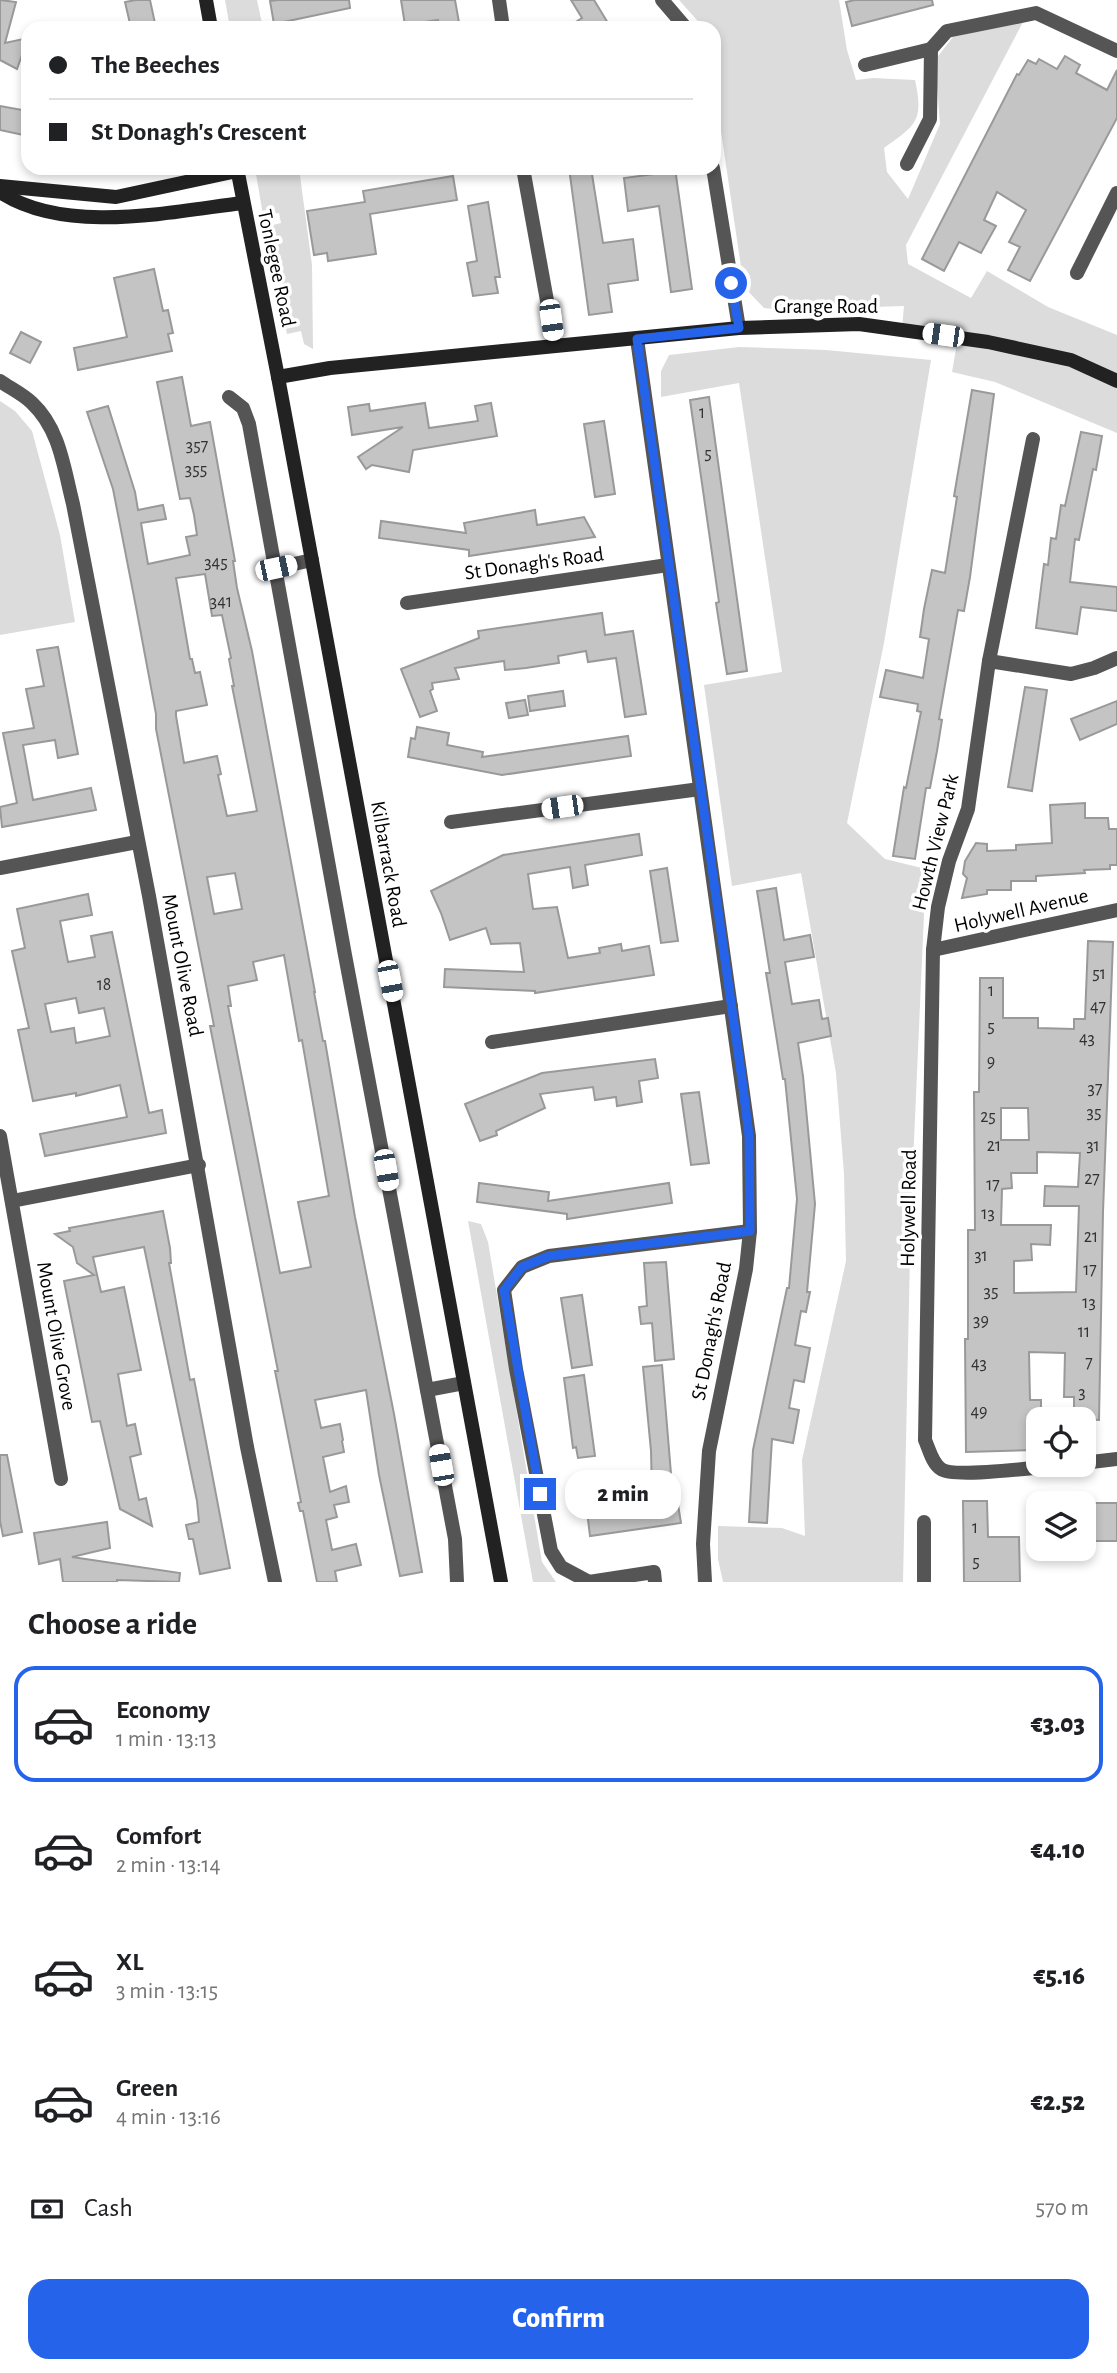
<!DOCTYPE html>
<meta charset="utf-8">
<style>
body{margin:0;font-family:"Alegreya Sans",sans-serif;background:#f2f2f2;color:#202124;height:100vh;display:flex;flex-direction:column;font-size:26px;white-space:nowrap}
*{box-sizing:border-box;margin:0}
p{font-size:23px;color:#757577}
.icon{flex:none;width:38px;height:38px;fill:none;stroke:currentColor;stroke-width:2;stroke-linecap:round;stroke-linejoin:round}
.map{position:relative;height:1582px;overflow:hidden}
.details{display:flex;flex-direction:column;background:#fff;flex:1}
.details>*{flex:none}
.top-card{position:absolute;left:21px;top:21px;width:700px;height:154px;border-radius:21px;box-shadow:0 4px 10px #0003;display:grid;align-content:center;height:154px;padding:0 28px;background:#fff}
.controls{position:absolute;left:1026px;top:1407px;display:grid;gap:14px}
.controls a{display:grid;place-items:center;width:70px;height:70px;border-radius:14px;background:#fff;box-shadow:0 4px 10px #0003;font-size:35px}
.end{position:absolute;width:32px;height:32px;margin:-16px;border:9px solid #2563eb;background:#fff;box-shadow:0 0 0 4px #fff}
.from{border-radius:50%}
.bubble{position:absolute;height:49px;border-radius:21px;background:#fff;box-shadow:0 4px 10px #0003;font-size:23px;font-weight:800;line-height:49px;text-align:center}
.car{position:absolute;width:21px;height:42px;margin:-21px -10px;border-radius:9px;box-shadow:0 0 5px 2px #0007;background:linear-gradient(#fff 24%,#345 0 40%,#fff 0 76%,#345 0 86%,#fff 0)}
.top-card b{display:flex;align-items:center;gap:24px;height:66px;font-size:26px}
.top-card b+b{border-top:2px solid #e0e0e0}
.top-card i{width:18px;height:18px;background:#202124}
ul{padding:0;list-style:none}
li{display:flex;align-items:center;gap:21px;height:116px;margin:0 14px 10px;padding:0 14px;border:4px solid transparent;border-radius:21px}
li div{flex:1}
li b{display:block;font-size:26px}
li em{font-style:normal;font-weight:800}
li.current{border-color:#2563eb}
li>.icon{width:63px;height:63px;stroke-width:1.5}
h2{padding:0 28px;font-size:32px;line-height:84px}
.pay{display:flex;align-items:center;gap:18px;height:77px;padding:0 28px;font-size:26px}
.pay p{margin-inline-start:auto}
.cta{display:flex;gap:14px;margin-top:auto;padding:14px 28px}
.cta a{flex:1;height:80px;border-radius:21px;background:#2563eb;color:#fff;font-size:28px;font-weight:800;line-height:80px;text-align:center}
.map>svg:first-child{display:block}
</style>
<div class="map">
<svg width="1117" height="1582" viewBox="0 0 1117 1582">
<rect width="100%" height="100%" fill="#fff"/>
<g fill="#dcdcdc">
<path d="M225 0H257L263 28H230Z"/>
<path d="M679 0H839L847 50 856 80 873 78 915 80C924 121 916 125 884 148L887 172 908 199 940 124 935 60 953 37 1024 20 906 245 908 264 971 298 987 271 1048 307 1117 335V433L995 382 952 372 958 338 902 329 904 306 782 310 764 308 744 287 714 84V28H704Z"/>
<path d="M255 168H299L312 265 313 349 304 344 301 331 287 334 265 227 281 223 279 213 263 215Z"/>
<path d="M739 347 826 350 931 360 884 643 847 823 885 859 926 869 911 1209 903 1582H723L718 1559V1526L782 1528 805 1536 802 1460 846 1261 844 1174 836 1073 801 873 732 886 704 685 782 672 739 383 661 397V371L669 355Z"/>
<path d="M0 401 15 411 32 431 60 535 75 622 0 635Z"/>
<path d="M468 1221 481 1224 488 1242 542 1562 556 1582H533Z"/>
</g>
<g fill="#c4c4c4" stroke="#999" stroke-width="2" fill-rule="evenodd">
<path d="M0 0 16 2 5 43 28 38 17 69 0 60Z"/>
<path d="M136 0H150L156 28H131L125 2Z"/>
<path d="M278 0H349L350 8 274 24 270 1Z"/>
<path d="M401 0H455L460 28H439L438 20 405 25Z"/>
<path d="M571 0H594L611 28H566L582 18Z"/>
<path d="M855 0H932L933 5 852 26 846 2Z"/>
<path d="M1065 56 1080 65 1076 73 1107 90 1117 70V118L1030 281 1008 270 1020 247 1009 242 1026 210 997 192 984 220 996 226 981 253 959 242 944 271 922 259 1017 74 1019 75 1028 60 1036 64 1039 59 1057 69Z"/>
<path d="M0 106 28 111V136L0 130Z"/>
<path d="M569 168H591L603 243 633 239 638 280 608 284 612 312 589 315Z"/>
<path d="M654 168H675L692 289 671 292 659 206 628 211 624 178 655 174Z"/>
<path d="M453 176 457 200 370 214 376 254 328 261 327 253 314 255 307 211 365 202 363 191Z"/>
<path d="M488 202 500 277H495L498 293 473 296 467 263 477 261 468 206Z"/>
<path d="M154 269 163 311 168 310 173 333 168 334 172 351 78 370 74 348 127 337 114 278Z"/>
<path d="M21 332 41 342 30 363 10 353Z"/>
<path d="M182 377 191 426 210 422 235 561H233L237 588 252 651 315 992H314L323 1041H325L355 1217 394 1414 422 1572 400 1576 379 1475 366 1390 315 1400 321 1428 340 1424 343 1440 342 1441 344 1452 323 1457 330 1492 346 1486 349 1502 334 1505 337 1517 326 1520 332 1550 356 1544 361 1565 335 1571 337 1582H317L303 1511H300L298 1503 301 1502 275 1371H278L210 1026H214L156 729V714L136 607 113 489 87 412 108 406 135 492 138 510 163 505 166 519 141 523 148 564 190 555 186 537 197 535 194 515 190 498 180 499 157 382ZM205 574 212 616 222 615 231 658 229 659 234 686H232L257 811 227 816 218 775 221 774 217 756 184 763 176 716V711L207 705 200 672 195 673 192 659H190L176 578ZM235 873 242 909 214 914 207 877ZM284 955 299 1041 302 1040 329 1196 298 1202 311 1267 280 1273 235 1042 228 1006H231L228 986 257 980 253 962Z"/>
<path d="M972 390 994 394 970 577 964 611 958 610 939 719 942 720 937 751 930 788H926L915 859 893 856 904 787 906 788 921 712 917 711 918 704 880 697 886 670 923 678 929 639 920 637 924 609 932 570 945 573 957 497 954 496Z"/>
<path d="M709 397 747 671 727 674 716 603 719 602 690 400Z"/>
<path d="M425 403 429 428 478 421 475 406 491 403 497 436 413 450 409 472 372 465 366 469 358 457 403 427 352 435 348 407 369 404 370 411Z"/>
<path d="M604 421 615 494 595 497 584 424Z"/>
<path d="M1081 432 1102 436 1096 470 1093 469 1079 540 1075 539 1070 582 1117 587V611L1081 607 1077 634 1036 628 1044 564 1048 565 1051 538 1056 539 1061 505 1065 506Z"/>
<path d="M535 510 537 525 584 517 595 537 469 556V550L379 538 381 521 466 533 464 523Z"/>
<path d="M602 613 605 635 633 631 646 714 625 717 616 658 588 662 586 651 558 656 559 663 526 668 505 670 504 661 455 668 459 679 432 683 433 689 430 691 437 711 420 717 401 669 479 638 478 631Z"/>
<path d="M58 647 78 754 58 758 55 740 23 745 33 800 91 788 96 810 2 827 0 807 17 803 3 733 34 728 26 689 44 686 37 650Z"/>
<path d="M1025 687 1047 690 1032 791 1008 787Z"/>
<path d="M563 691 565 706 530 711 528 696Z"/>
<path d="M525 700 528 715 509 718 506 703Z"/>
<path d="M1117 701V724L1080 740 1071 719Z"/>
<path d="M417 727 449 733 447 745 483 752 482 757 628 736 631 756 502 775 408 757 411 738 415 739Z"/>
<path d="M1085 803V818H1108L1109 829H1117V865H1110V869L1084 870 1085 873 1036 876V881H1011V890H987V894L962 898 967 878 963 874 965 861 976 843 987 844V851L1016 850V845L1052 843 1050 805Z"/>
<path d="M639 834 642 855 585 865 588 885 573 888 570 867 528 874 533 909 557 907 568 958 600 953 599 948 621 944 622 951 649 946 654 975 535 993V991L444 987 445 969 524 972 520 943 491 944 486 928 450 940 441 913 431 891 503 855Z"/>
<path d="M667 868 678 941 661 943 650 871Z"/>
<path d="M776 888 784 940 810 935 814 957 785 962 792 1004 819 1000 822 1019 828 1018 831 1036 798 1043 803 1076 815 1204 807 1292H810L806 1312 801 1311 795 1345 810 1348 804 1382 794 1380 789 1408 799 1410 793 1443 772 1439 767 1523 749 1522 753 1450 787 1288H789L797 1199 785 1079H783L769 991 766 973H770L757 891Z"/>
<path d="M88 894 92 915 60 921 68 962 95 957 91 936 112 932 149 1113 162 1110 166 1133 45 1156 40 1134 127 1117 120 1085 76 1096V1093L33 1101 18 1030 29 1028 12 951 25 948 17 909ZM76 998 79 1013 104 1008 110 1036 76 1043 74 1028 51 1032 45 1004Z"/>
<path d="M1088 941 1113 942 1103 1212 1099 1420 1074 1419V1397H1064L1065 1353 1029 1352 1030 1400H1041V1415H1033L1035 1450 966 1452 965 1339H968V1230H975L974 1092H979L980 978H1003V1018H1038V1028L1074 1029V1019H1085ZM1001 1108H1028L1029 1140H1001ZM1037 1152 1080 1153 1078 1187 1045 1186 1044 1206H1079L1076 1292 1014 1293V1261L1032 1260 1031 1244 1050 1245 1051 1225H1001L1002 1189 1012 1188 1011 1173H1037Z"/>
<path d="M655 1059 658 1078 639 1081 642 1102 617 1106 616 1097 595 1100 593 1087 540 1094 545 1108 496 1131 497 1135 480 1141 465 1104 542 1073Z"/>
<path d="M699 1092 709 1163 691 1165 681 1094Z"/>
<path d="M479 1183 549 1192 548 1201 669 1183 672 1203 567 1219V1214L477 1202Z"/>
<path d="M163 1211 170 1248 171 1263H169L190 1380 194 1379 230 1568 200 1574 193 1539H189L186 1525 199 1522 197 1501 144 1247 93 1257 101 1292 124 1287 141 1370 118 1374 127 1426 135 1424 141 1454 130 1457 139 1500 146 1498 152 1526 120 1509 100 1421 92 1422 64 1281 94 1275 77 1263 73 1247 55 1234 70 1231 69 1228Z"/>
<path d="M666 1262 674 1359 655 1361 652 1323 641 1324 639 1307 647 1306 644 1263Z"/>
<path d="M582 1295 592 1365 572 1368 561 1298Z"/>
<path d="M662 1365 673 1498H677L681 1523 590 1536 587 1511 595 1509 594 1501 652 1492 651 1451 643 1367Z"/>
<path d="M584 1375 595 1456 578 1458 576 1447 573 1448 564 1378Z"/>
<path d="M0 1455H7L22 1532 3 1536 0 1521Z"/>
<path d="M963 1501H987L988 1537H1019L1020 1582H964Z"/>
<path d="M1083 1503H1117V1541H1084Z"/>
<path d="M107 1522 110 1548 72 1557 180 1573 179 1582 117 1580V1582H63L60 1559 39 1564 34 1533Z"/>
</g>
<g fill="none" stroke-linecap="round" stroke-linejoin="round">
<g stroke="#555" stroke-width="14">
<path d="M499 0 503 28"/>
<path d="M662 0 686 28"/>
<path d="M865 65 931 49"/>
<path d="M907 164 930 119 931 49 947 31 1036 13 1117 51"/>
<path d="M523 168 555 345"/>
<path d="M713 168 739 328"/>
<path d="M1077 273 1117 193"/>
<path d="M637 339 749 1136 750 1231 746 1269 709 1451 703 1544 705 1582"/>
<path d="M0 381C10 388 23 394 32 403 60 429 64 469 73 504L149 896 247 1447 275 1582"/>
<path d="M229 397 243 408 249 424 345 955 455 1539 457 1582"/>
<path d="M1033 439 989 661 968 809 949 861 938 907 933 950 925 1440C929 1449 932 1463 941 1469 954 1479 1044 1466 1067 1465"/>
<path d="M276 568 312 560"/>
<path d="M407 603 668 565"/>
<path d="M989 661 1071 674 1094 668 1117 658"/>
<path d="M451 822 700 789"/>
<path d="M0 868 137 842"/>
<path d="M933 950 1117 910"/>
<path d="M492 1042 731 1006"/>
<path d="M0 1136 61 1479"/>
<path d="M12 1201 199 1165"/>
<path d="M427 1390 464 1383"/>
<path d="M1083 1463 1117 1459"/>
<path d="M924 1522V1582"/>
<path d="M589 1582 561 1567 551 1551 516 1369 504 1290 522 1267 549 1256 750 1231"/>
<path d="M589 1582 654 1572 655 1582"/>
</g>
<g stroke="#222" stroke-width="14">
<path d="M206 0 211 28"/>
<path d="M237 168 278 377 501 1582"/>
<path d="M0 186 116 197 237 171"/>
<path d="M0 192C65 235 170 212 242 203"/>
<path d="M278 377 330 368 739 328 859 324 988 342 1071 360 1117 381"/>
</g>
</g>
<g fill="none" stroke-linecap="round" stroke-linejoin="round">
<path stroke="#2563eb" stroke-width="9" d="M540 1494 504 1290 522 1267 549 1256 750 1231 749 1136 742 1080 637 339 739 328 731 283"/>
</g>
<g text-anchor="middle" stroke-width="7" stroke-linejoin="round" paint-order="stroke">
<g font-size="18" fill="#313131">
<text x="702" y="418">1</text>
<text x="197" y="451">357</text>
<text x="708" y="459">5</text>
<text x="196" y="475">355</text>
<text x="216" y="568">345</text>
<text x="221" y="607">341</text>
<text x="1099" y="979">51</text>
<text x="104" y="990">18</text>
<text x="991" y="996">1</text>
<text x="1098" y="1012">47</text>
<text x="991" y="1032">5</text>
<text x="1087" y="1044">43</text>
<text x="991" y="1067">9</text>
<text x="1095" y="1094">37</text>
<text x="1094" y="1118">35</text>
<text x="988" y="1122">25</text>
<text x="994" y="1151">21</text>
<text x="1093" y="1151">31</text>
<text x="1092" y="1184">27</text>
<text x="993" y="1190">17</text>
<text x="988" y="1219">13</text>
<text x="1091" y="1242">21</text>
<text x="981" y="1261">31</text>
<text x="1090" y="1275">17</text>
<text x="991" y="1297">35</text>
<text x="1089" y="1308">13</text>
<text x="981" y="1326">39</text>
<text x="1084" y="1337">11</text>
<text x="1089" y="1368">7</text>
<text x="979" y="1369">43</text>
<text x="1082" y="1398">3</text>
<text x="979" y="1417">49</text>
<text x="975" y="1533">1</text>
<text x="976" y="1567">5</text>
</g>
<g font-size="21" fill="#000" stroke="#fff">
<text transform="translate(277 268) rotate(78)" y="7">Tonlegee Road</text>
<text x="826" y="313">Grange Road</text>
<text transform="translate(534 563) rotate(-8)" y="7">St Donagh's Road</text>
<text transform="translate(935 842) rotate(-76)" y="7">Howth View Park</text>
<text transform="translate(389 864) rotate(80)" y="7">Kilbarrack Road</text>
<text transform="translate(1021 910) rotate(-13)" y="7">Holywell Avenue</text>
<text transform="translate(183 965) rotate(79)" y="7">Mount Olive Road</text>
<text transform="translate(908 1208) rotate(-89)" y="7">Holywell Road</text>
<text transform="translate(711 1331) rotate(-79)" y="7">St Donagh's Road</text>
<text transform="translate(57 1336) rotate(80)" y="7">Mount Olive Grove</text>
</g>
</g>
</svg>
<div class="controls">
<a><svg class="icon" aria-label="locate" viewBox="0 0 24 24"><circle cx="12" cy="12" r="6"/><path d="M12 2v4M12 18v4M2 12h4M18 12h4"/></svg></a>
<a><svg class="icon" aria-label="layers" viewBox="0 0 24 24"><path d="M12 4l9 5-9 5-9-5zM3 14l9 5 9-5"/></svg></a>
</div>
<i class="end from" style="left:731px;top:283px"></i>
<i class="end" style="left:540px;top:1494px"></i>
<div class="bubble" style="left:565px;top:1470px;width:116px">2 min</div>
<i class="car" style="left:551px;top:320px;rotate:172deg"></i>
<i class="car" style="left:943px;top:335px;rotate:278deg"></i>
<i class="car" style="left:276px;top:568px;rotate:78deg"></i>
<i class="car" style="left:562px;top:807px;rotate:262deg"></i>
<i class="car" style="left:390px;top:981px;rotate:169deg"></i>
<i class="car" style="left:386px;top:1170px;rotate:170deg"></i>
<i class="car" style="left:441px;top:1465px;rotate:350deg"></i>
<div class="top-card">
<b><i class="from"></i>The Beeches</b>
<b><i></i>St Donagh's Crescent</b>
</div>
</div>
<section class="details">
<h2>Choose a ride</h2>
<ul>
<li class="current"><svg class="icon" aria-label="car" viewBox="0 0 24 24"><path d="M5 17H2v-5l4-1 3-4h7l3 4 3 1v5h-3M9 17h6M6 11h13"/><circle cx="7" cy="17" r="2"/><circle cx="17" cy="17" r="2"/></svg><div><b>Economy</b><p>1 min · 13:13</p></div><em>€3.03</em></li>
<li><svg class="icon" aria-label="car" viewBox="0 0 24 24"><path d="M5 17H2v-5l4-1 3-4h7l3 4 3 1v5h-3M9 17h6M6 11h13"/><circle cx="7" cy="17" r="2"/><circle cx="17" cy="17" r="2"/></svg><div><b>Comfort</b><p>2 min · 13:14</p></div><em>€4.10</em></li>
<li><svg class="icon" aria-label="car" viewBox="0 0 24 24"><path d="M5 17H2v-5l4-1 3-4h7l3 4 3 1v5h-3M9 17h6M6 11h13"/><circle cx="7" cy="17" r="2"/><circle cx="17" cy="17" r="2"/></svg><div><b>XL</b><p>3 min · 13:15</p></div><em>€5.16</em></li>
<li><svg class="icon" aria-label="car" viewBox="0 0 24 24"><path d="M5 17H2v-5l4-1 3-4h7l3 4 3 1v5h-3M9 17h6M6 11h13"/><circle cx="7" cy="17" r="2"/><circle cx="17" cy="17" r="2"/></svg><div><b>Green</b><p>4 min · 13:16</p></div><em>€2.52</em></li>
</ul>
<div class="pay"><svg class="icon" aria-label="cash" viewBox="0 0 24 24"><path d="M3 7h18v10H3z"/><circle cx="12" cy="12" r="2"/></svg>Cash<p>570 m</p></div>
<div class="cta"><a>Confirm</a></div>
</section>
